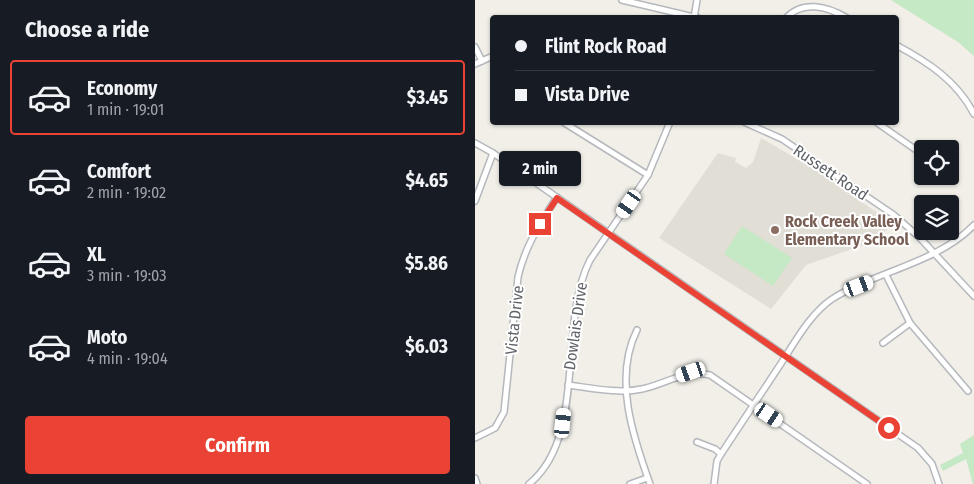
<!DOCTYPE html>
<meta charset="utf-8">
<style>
body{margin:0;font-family:"Fira Sans Condensed",sans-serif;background:#20242c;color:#f1f3f6;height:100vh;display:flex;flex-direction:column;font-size:19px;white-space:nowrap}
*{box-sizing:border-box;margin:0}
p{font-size:16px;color:#9ea1a6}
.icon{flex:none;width:28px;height:28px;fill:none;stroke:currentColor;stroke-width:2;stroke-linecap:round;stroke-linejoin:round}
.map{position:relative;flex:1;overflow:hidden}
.details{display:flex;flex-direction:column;background:#171b24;width:475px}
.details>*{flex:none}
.top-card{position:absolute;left:15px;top:15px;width:409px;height:110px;border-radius:5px;box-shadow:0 1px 4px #0004;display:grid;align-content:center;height:110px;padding:0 25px;background:#171b24}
.fabs{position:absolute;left:439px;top:140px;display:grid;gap:10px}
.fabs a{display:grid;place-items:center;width:45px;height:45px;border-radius:5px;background:#171b24;box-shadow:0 1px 4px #0004;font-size:25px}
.end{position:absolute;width:22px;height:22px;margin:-11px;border:6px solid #ea4335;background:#fff;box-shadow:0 0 0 2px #fff}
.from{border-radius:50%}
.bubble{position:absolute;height:35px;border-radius:5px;background:#171b24;box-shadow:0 1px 4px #0004;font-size:16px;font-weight:700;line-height:35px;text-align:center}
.car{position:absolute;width:15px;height:30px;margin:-15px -8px;border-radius:6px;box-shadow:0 0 4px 1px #0007;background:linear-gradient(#fff 24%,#345 0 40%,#fff 0 76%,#345 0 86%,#fff 0)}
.top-card b{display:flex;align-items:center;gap:18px;height:48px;font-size:19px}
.top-card b+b{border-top:1px solid #363941}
.top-card i{width:12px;height:12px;background:#f1f3f6}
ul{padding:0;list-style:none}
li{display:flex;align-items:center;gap:15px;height:75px;margin:0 10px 8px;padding:0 15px;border:2px solid transparent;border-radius:5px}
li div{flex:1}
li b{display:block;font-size:19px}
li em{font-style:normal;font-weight:700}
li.active{border-color:#ea4335}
li>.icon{width:45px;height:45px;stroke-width:1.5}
h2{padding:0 25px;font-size:22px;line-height:60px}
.button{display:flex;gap:10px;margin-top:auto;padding:10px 25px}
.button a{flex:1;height:58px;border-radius:5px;background:#ea4335;color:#fff;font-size:20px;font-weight:700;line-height:58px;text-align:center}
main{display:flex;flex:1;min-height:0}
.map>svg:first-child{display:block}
</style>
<main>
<section class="details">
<h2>Choose a ride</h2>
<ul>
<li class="active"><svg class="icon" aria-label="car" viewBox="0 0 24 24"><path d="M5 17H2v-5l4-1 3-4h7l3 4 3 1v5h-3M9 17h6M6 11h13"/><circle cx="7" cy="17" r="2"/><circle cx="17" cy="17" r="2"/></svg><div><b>Economy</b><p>1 min · 19:01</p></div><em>$3.45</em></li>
<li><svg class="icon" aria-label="car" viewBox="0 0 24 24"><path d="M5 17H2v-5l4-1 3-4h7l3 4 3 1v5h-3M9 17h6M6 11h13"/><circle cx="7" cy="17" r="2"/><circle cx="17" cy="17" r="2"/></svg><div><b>Comfort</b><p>2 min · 19:02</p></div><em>$4.65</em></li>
<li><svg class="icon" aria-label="car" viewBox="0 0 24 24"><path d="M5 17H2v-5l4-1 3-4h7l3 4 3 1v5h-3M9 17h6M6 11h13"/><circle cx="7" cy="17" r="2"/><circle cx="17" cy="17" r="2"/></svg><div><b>XL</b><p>3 min · 19:03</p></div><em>$5.86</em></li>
<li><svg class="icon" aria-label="car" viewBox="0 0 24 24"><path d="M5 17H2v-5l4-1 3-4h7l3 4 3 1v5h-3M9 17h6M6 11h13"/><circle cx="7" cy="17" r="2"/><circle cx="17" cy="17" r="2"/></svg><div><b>Moto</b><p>4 min · 19:04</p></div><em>$6.03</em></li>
</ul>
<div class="button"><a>Confirm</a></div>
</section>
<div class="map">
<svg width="499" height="484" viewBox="0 0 499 484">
<rect width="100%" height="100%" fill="#f1efe8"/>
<path fill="#e1ded6" d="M286 138 339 169 417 223 403 240 331 265 296 309 184 238 243 153 261 158 260 162 271 168 278 162Z"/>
<g fill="#c5e8c5">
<path d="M416 0H499V56L483 42Z"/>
<path d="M267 226 317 258 298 286 249 254Z"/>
<path d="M499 435V484H498L491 459 468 471 465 465 488 453 485 444Z"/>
</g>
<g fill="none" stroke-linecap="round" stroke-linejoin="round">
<defs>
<g id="minor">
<path d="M147 0 223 18"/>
<path d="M219 18 222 0"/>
<path d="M311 18C327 0 352 6 372 18"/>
<path d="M421 45C453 62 482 81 499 114"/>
<path d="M0 47 7 61"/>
<path d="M0 64 18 56"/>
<path d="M88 122 173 175"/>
<path d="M269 122 307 139 419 215 445 238 499 296"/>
<path d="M401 122 444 152"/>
<path d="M0 143 18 153 443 448 457 464 464 484"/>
<path d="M0 201 18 153"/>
<path d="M411 275 435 323 493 391"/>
<path d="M162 330C138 378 158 437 175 484"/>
<path d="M408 343 435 323"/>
<path d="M93 385C116 388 144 394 167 389 191 384 210 369 235 375L392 484"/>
<path d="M0 438 20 428 29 412 43 277C50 246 65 224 82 197"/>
<path d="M222 442 240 449 246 454"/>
<path d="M0 478 2 484"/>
<path d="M54 484C113 436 82 325 115 260L173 175 195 122"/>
<path d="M155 484 172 478"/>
<path d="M239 484 242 461 246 454C266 424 285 395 305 365 320 342 335 314 357 299 401 271 461 264 499 225"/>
</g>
</defs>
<use href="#minor" stroke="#b5b8bc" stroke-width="8"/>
<use href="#minor" stroke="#fff" stroke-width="5"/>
</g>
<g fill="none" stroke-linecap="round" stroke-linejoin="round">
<path stroke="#ea4335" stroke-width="6" d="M65 224 82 198 414 428"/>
</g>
<circle fill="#8d6e63" stroke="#fff" stroke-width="2" cx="300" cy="230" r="5"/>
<g text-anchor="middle" stroke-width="4" stroke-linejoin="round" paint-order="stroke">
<g font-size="16" fill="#5f6368" stroke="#fff">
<text transform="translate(356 172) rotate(34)" y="6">Russett Road</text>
<text transform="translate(39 320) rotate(-84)" y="6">Vista Drive</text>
<text transform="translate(100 326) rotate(-82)" y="6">Dowlais Drive</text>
</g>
<g font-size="16" font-weight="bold" fill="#785e54" stroke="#fff" text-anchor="start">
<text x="310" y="227">Rock Creek Valley<tspan x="310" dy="18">Elementary School</tspan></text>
</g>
</g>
</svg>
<div class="fabs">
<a><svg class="icon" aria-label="locate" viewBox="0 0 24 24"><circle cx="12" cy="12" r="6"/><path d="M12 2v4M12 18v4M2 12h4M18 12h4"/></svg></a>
<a><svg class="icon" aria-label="layers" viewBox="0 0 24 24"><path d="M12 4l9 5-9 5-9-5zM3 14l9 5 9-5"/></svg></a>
</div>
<i class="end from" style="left:414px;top:428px"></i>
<i class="end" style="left:65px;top:224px"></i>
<div class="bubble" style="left:24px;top:151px;width:82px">2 min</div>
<i class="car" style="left:154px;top:204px;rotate:215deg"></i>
<i class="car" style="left:384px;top:286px;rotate:69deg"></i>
<i class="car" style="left:216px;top:372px;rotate:251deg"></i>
<i class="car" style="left:294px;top:415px;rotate:124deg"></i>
<i class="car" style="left:88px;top:423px;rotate:6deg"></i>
<div class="top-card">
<b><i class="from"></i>Flint Rock Road</b>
<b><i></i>Vista Drive</b>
</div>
</div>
</main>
